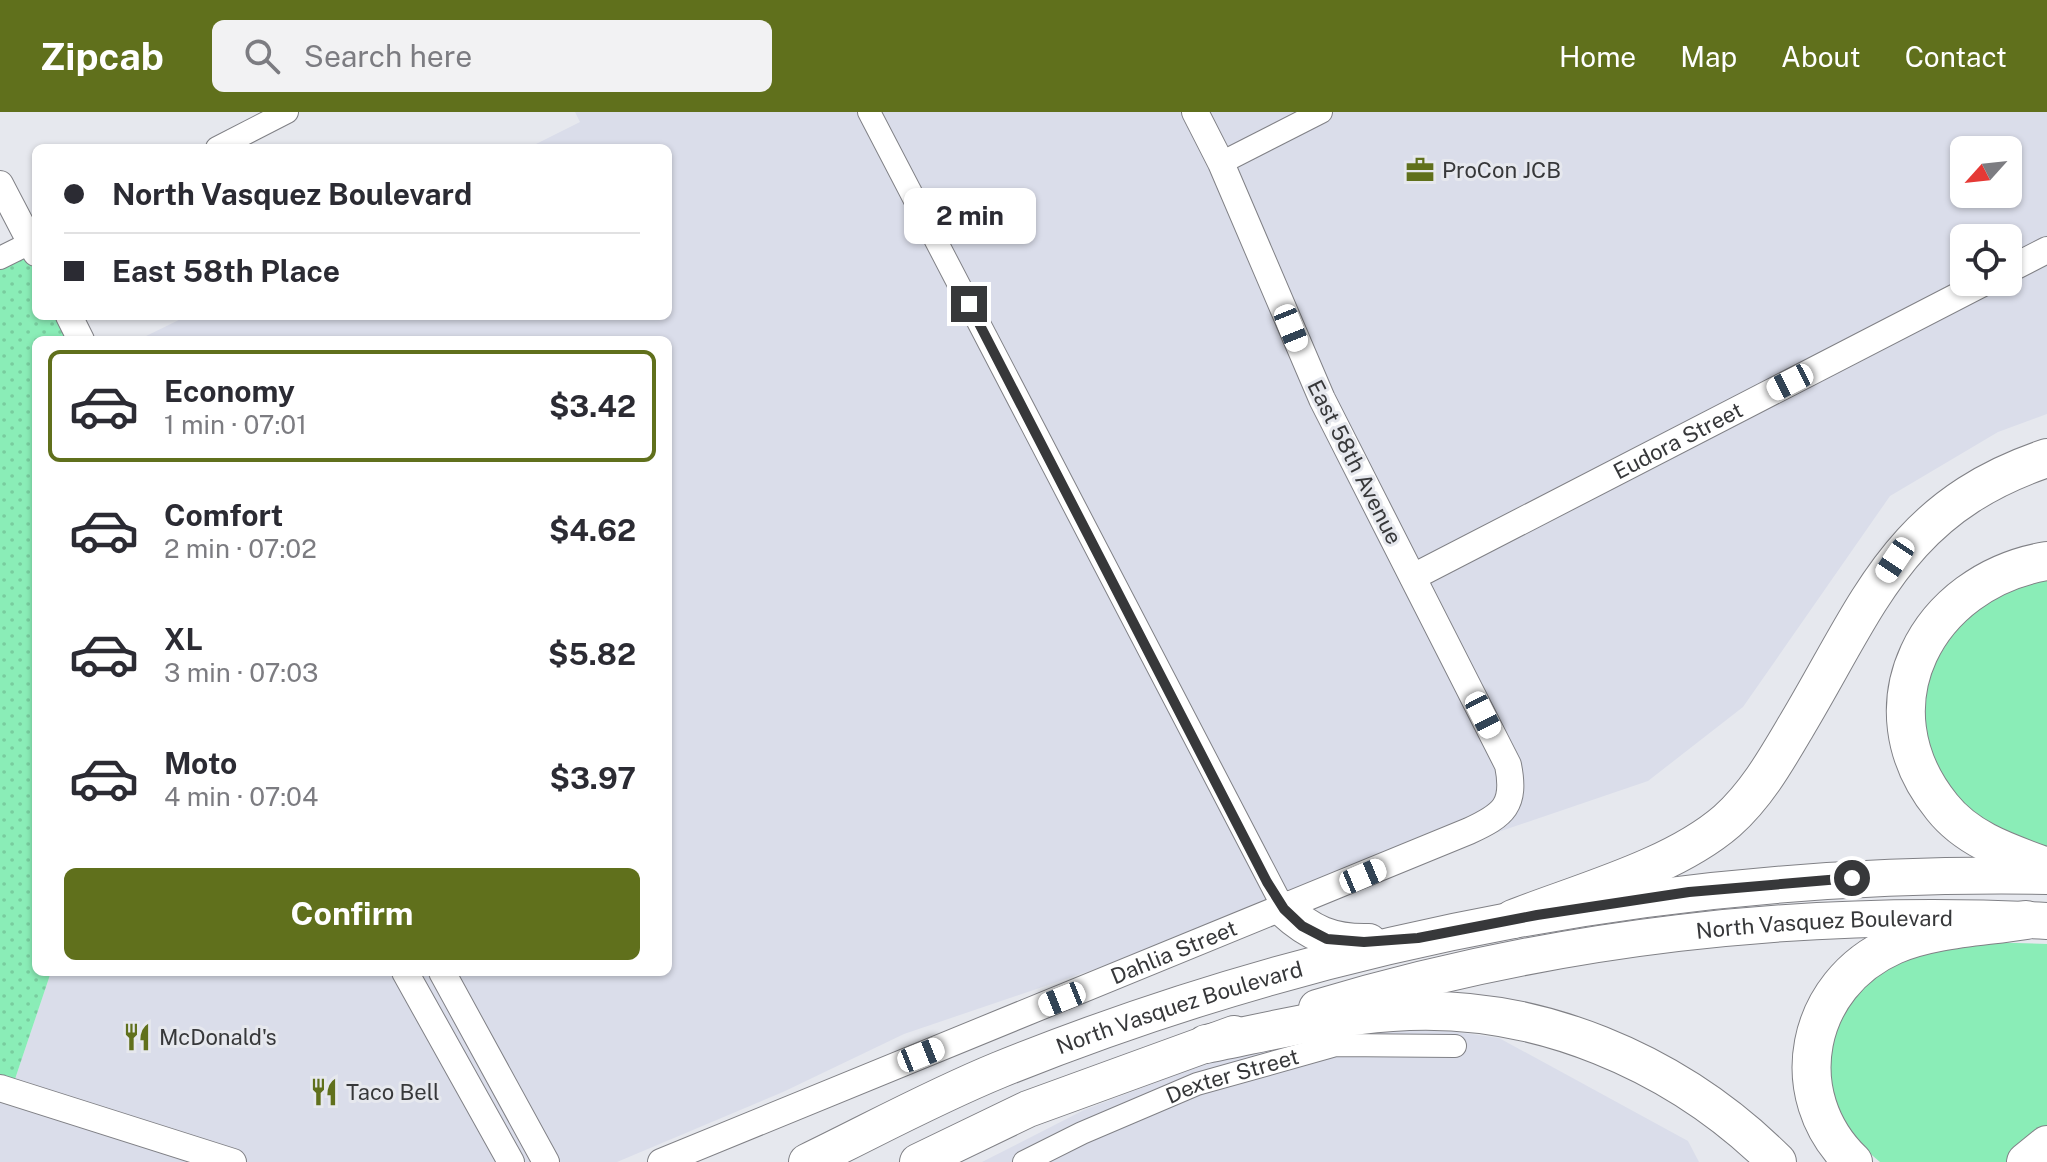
<!DOCTYPE html>
<meta charset="utf-8">
<style>
body{margin:0;font-family:"Public Sans",sans-serif;background:#f2f2f3;color:#2b2b33;height:100vh;display:flex;flex-direction:column;font-size:30px;white-space:nowrap}
*{box-sizing:border-box;margin:0}
p{font-size:26px;color:#7c7c81}
.icon{flex:none;width:44px;height:44px;fill:none;stroke:currentColor;stroke-width:2;stroke-linecap:round;stroke-linejoin:round}
.map{position:relative;flex:1;overflow:hidden}
.sheet{position:absolute;left:32px;top:224px;width:640px;height:640px;display:flex;flex-direction:column;background:#fff;border-radius:12px;box-shadow:0 2px 6px #0004}
.sheet>*{flex:none}
.guide{position:absolute;left:32px;top:32px;width:640px;height:176px;border-radius:12px;box-shadow:0 2px 6px #0004;display:grid;align-content:center;height:176px;padding:0 32px;background:#fff}
.needle{width:52px;rotate:243deg}
.tools{position:absolute;left:1950px;top:24px;display:grid;gap:16px}
.tools a{display:grid;place-items:center;width:72px;height:72px;border-radius:12px;background:#fff;box-shadow:0 2px 6px #0004;font-size:40px}
.end{position:absolute;width:36px;height:36px;margin:-18px;border:10px solid #37383a;background:#fff;box-shadow:0 0 0 4px #fff}
.from{border-radius:50%}
.bubble{position:absolute;height:56px;border-radius:12px;background:#fff;box-shadow:0 2px 6px #0004;font-size:26px;font-weight:700;line-height:56px;text-align:center}
.car{position:absolute;width:24px;height:48px;margin:-24px -12px;border-radius:10px;box-shadow:0 0 6px 2px #0007;background:linear-gradient(#fff 24%,#345 0 40%,#fff 0 76%,#345 0 86%,#fff 0)}
.guide b{display:flex;align-items:center;gap:28px;height:76px;font-size:30px}
.guide b+b{border-top:2px solid #e1e1e2}
.guide i{width:20px;height:20px;background:#2b2b33}
ul{padding:14px 0 0;list-style:none}
li{display:flex;align-items:center;gap:24px;height:112px;margin:0 16px 12px;padding:0 16px;border:4px solid transparent;border-radius:12px}
li div{flex:1}
li b{display:block;font-size:30px}
li em{font-style:normal;font-weight:700}
li.active{border-color:#60701c}
li>.icon{width:72px;height:72px;stroke-width:1.5}
.cta{display:flex;gap:16px;margin-top:auto;padding:16px 32px}
.cta a{flex:1;height:92px;border-radius:12px;background:#60701c;color:#fff;font-size:32px;font-weight:700;line-height:92px;text-align:center}
header{display:flex;align-items:center;gap:48px;box-sizing:border-box;height:112px;padding:0 40px;background:#60701c;color:#fff}
header strong{font-size:38px}
nav{display:flex;gap:44px;margin-inline-start:auto;font-size:28px}
.search{width:560px;height:72px;background:#f2f2f3;display:flex;align-items:center;gap:20px;box-sizing:border-box;padding:0 28px;border-radius:12px;color:#7c7c81;font-size:30px}
.map>svg:first-child{display:block}
</style>
<header>
<strong>Zipcab</strong>
<div class="search"><svg class="icon" aria-label="search" viewBox="0 0 24 24"><circle cx="10" cy="10" r="6"/><path d="M15 15l6 6"/></svg>Search here</div>
<nav><a>Home</a><a>Map</a><a>About</a><a>Contact</a></nav>
</header>
<div class="map">
<svg width="2047" height="1050" viewBox="0 0 2047 1050">
<defs>
<pattern id="park-dots" width="8" height="8" patternUnits="userSpaceOnUse" patternTransform="scale(2)"><rect width="8" height="8" fill="#8aedb7"/><path d="M2 2h.1M6 6h.1" fill="none" stroke="#78cc9e" stroke-width="1.8" stroke-linecap="round"/></pattern>
</defs>
<rect width="100%" height="100%" fill="#e6e8ee"/>
<g fill="#daddea" fill-rule="evenodd">
<path d="M575 0H2047V302L1998 320 1890 384 1743 595 1648 669 904 922 783 980 617 1050H0V976L11 979 51 860H668V228H138L187 204H668V36H528L580 10ZM1964 38H2008V82H1964ZM1964 126H2008V170H1964Z"/>
<path d="M1387 910 1499 926 1688 1029 1699 1050H982L1084 998 1262 930Z"/>
</g>
<g fill="#8aedb7">
<path d="M2047 464V744L2026 741 1937 677 1918 577 1975 488Z"/>
<path d="M1980 830 2047 832V1014L2012 1050H1880C1835 1015 1811 946 1846 895 1864 868 1896 850 1925 837 1941 831 1964 832 1980 830Z"/>
</g>
<path fill="url(#park-dots)" d="M36 141V204H69L81 228H36V860H51L11 979 0 976V146Z"/>
<g fill="none" stroke-linecap="round" stroke-linejoin="round">
<defs>
<g id="minor">
<path d="M869 0 1284 797"/>
<path d="M217 36 287 0"/>
<path d="M1221 51 1321 0"/>
<path d="M0 146 36 128"/>
<path id="s1" d="M1024 1050 1082 1021 1197 972 1336 933 1455 934"/>
</g>
<g id="tertiary">
<path d="M0 72 36 141"/>
<path d="M2008 158 2047 138"/>
<path d="M69 204 81 228"/>
<path id="s2" d="M1413 465 1985 170"/>
<path d="M405 860 511 1050"/>
<path d="M442 860 546 1050"/>
<path d="M0 976 233 1050"/>
<path id="s3" d="M661 1050 1469 719C1504 703 1516 693 1508 653L1322 287 1221 51 1195 0"/>
</g>
<g id="trunk">
<path d="M1284 797C1310 821 1332 831 1369 830"/>
<path id="s4" d="M1317 896C1553 825 1802 796 2047 809"/>
<path id="s5" d="M807 1050C871 1019 933 985 999 958 1333 823 1687 758 2047 764"/>
<path d="M918 1050 1028 997 1234 922"/>
</g>
<g id="motorway">
<path d="M2047 449C1927 469 1860 594 1942 695 1968 728 2009 741 2047 755"/>
<path d="M1513 807C1579 781 1673 756 1727 709 1756 683 1775 650 1795 616 1869 493 1898 396 2047 346"/>
<path d="M1206 932C1267 920 1329 904 1392 900 1534 889 1677 950 1777 1050"/>
<path d="M1853 1050C1783 983 1805 872 1894 833 1934 816 1983 815 2026 808"/>
<path d="M2026 1050 2047 1033"/>
</g>
</defs>
<use href="#minor" stroke="#808186" stroke-width="24"/>
<use href="#tertiary" stroke="#808186" stroke-width="28"/>
<use href="#trunk" stroke="#808186" stroke-width="38"/>
<use href="#motorway" stroke="#808186" stroke-width="40"/>
<use href="#minor" stroke="#fff" stroke-width="22"/>
<use href="#tertiary" stroke="#fff" stroke-width="26"/>
<use href="#trunk" stroke="#fff" stroke-width="36"/>
<use href="#motorway" stroke="#fff" stroke-width="38"/>
</g>
<g fill="none" stroke-linecap="round" stroke-linejoin="round">
<path stroke="#37383a" stroke-width="10" d="M969 192 1267 770 1284 797 1302 814 1327 827 1364 830 1418 826 1537 803 1689 780 1852 766"/>
</g>
<defs>
<symbol id="office-bare" viewBox="-9 -9 18 18"><path d="M-6-3h4V-5.5h4V-3h4V5H-6ZM-1-4.5V-3h2v-1.5ZM-6 0V1H6V0Z" fill="#60701c" stroke="#e6e8ee" stroke-width="2.5" paint-order="stroke"/></symbol>
<symbol id="restaurant-bare" viewBox="-9 -9 18 18"><path d="M-5-6h1v4h1v-4h1v4h1v-4h1v5L-1.5 .5V6h-2V.5L-5-1ZM5-6V6H3V1.5H1.5Q1.5-4 5-6Z" fill="#60701c" stroke="#e6e8ee" stroke-width="2.5" paint-order="stroke"/></symbol>
</defs>
<g fill-rule="evenodd">
<use href="#office-bare" x="1400" y="38" width="40" height="40"/>
<use href="#restaurant-bare" x="117" y="905" width="40" height="40"/>
<use href="#restaurant-bare" x="304" y="960" width="40" height="40"/>
</g>
<g text-anchor="middle" stroke-width="6" stroke-linejoin="round" paint-order="stroke">
<g font-size="22" fill="#37383a" stroke="#e6e8ee" text-anchor="start">
<text x="1442" y="66">ProCon JCB</text>
<text x="159" y="933">McDonald's</text>
<text x="346" y="988">Taco Bell</text>
</g>
<g font-size="22" fill="#37383a" stroke="#e6e8ee">
<text dy="8" stroke="none"><textPath href="#s2" startOffset="298">Eudora Street</textPath></text>
<text transform="translate(1355 350) rotate(63)" y="8">East 58th Avenue</text>
<text dy="8" stroke="none"><textPath href="#s4" startOffset="516">North Vasquez Boulevard</textPath></text>
<text dy="8" stroke="none"><textPath href="#s3" startOffset="554">Dahlia Street</textPath></text>
<text dy="8" stroke="none"><textPath href="#s5" startOffset="404">North Vasquez Boulevard</textPath></text>
<text dy="8" stroke="none"><textPath href="#s1" startOffset="226">Dexter Street</textPath></text>
</g>
</g>
</svg>
<div class="tools">
<a><svg class="needle" viewBox="-14 -14 28 28"><path d="M0-13l5 13h-10z" fill="#e53935"/><path d="M0 13l5-13h-10z" fill="#7c7c81"/></svg></a>
<a><svg class="icon" aria-label="locate" viewBox="0 0 24 24"><circle cx="12" cy="12" r="6"/><path d="M12 2v4M12 18v4M2 12h4M18 12h4"/></svg></a>
</div>
<i class="end from" style="left:1852px;top:766px"></i>
<i class="end" style="left:969px;top:192px"></i>
<div class="bubble" style="left:904px;top:76px;width:132px">2 min</div>
<i class="car" style="left:1291px;top:216px;rotate:158deg"></i>
<i class="car" style="left:1790px;top:270px;rotate:243deg"></i>
<i class="car" style="left:1895px;top:448px;rotate:214deg"></i>
<i class="car" style="left:1483px;top:603px;rotate:153deg"></i>
<i class="car" style="left:1363px;top:764px;rotate:67deg"></i>
<i class="car" style="left:1062px;top:887px;rotate:248deg"></i>
<i class="car" style="left:921px;top:943px;rotate:68deg"></i>
<div class="guide">
<b><i class="from"></i>North Vasquez Boulevard</b>
<b><i></i>East 58th Place</b>
</div>
<section class="sheet">
<ul>
<li class="active"><svg class="icon" aria-label="car" viewBox="0 0 24 24"><path d="M5 17H2v-5l4-1 3-4h7l3 4 3 1v5h-3M9 17h6M6 11h13"/><circle cx="7" cy="17" r="2"/><circle cx="17" cy="17" r="2"/></svg><div><b>Economy</b><p>1 min · 07:01</p></div><em>$3.42</em></li>
<li><svg class="icon" aria-label="car" viewBox="0 0 24 24"><path d="M5 17H2v-5l4-1 3-4h7l3 4 3 1v5h-3M9 17h6M6 11h13"/><circle cx="7" cy="17" r="2"/><circle cx="17" cy="17" r="2"/></svg><div><b>Comfort</b><p>2 min · 07:02</p></div><em>$4.62</em></li>
<li><svg class="icon" aria-label="car" viewBox="0 0 24 24"><path d="M5 17H2v-5l4-1 3-4h7l3 4 3 1v5h-3M9 17h6M6 11h13"/><circle cx="7" cy="17" r="2"/><circle cx="17" cy="17" r="2"/></svg><div><b>XL</b><p>3 min · 07:03</p></div><em>$5.82</em></li>
<li><svg class="icon" aria-label="car" viewBox="0 0 24 24"><path d="M5 17H2v-5l4-1 3-4h7l3 4 3 1v5h-3M9 17h6M6 11h13"/><circle cx="7" cy="17" r="2"/><circle cx="17" cy="17" r="2"/></svg><div><b>Moto</b><p>4 min · 07:04</p></div><em>$3.97</em></li>
</ul>
<div class="cta"><a>Confirm</a></div>
</section>
</div>
